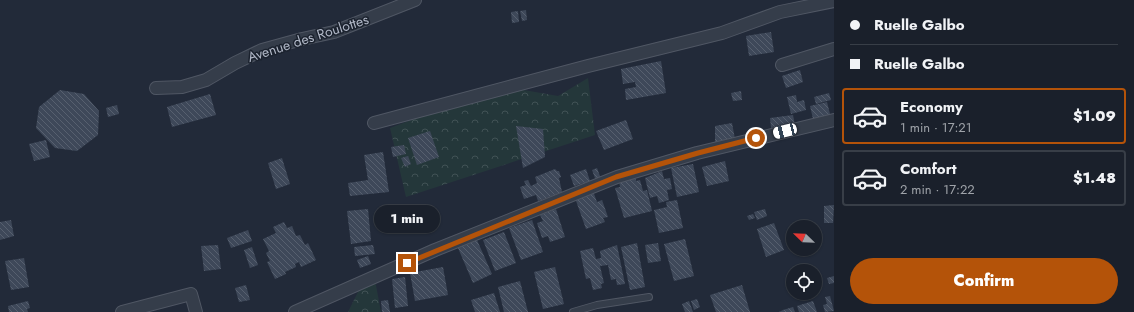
<!DOCTYPE html>
<meta charset="utf-8">
<style>
body{margin:0;font-family:Jost,sans-serif;background:#272d37;color:#f1f3f6;height:100vh;display:flex;flex-direction:column;font-size:15px;white-space:nowrap}
*{box-sizing:border-box;margin:0}
p{font-size:13px;color:#9fa3a9}
.icon{flex:none;width:22px;height:22px;fill:none;stroke:currentColor;stroke-width:2;stroke-linecap:round;stroke-linejoin:round}
.map{position:relative;flex:1;overflow:hidden}
.drawer{display:flex;flex-direction:column;background:#1a202b;width:300px}
.drawer>*{flex:none}
.hud{display:grid;align-content:center;height:88px;padding:0 16px;background:#1a202b}
.needle{width:26px;rotate:293deg}
.tools{position:absolute;left:786px;top:220px;display:grid;gap:8px}
.tools a{display:grid;place-items:center;width:36px;height:36px;border-radius:50%;background:#1a202b;box-shadow:0 1px 3px #0004,0 0 0 1px #383e47;font-size:20px}
.end{position:absolute;width:18px;height:18px;margin:-9px;border:5px solid #b45309;background:#fff;box-shadow:0 0 0 2px #fff}
.from{border-radius:50%}
.bubble{position:absolute;height:28px;border-radius:14px;background:#1a202b;box-shadow:0 1px 3px #0004,0 0 0 1px #383e47;font-size:13px;font-weight:800;line-height:28px;text-align:center}
.car{position:absolute;width:12px;height:24px;margin:-12px -6px;border-radius:5px;box-shadow:0 0 3px 1px #0007;background:linear-gradient(#fff 24%,#345 0 40%,#fff 0 76%,#345 0 86%,#fff 0)}
.hud b{display:flex;align-items:center;gap:14px;height:38px;font-size:15px}
.hud b+b{border-top:1px solid #383e47}
.hud i{width:10px;height:10px;background:#f1f3f6}
ul{padding:0;list-style:none}
li{display:flex;align-items:center;gap:12px;height:56px;margin:0 8px 6px;padding:0 8px;border:2px solid #383e47;border-radius:4px}
li div{flex:1}
li b{display:block;font-size:15px}
li em{font-style:normal;font-weight:800}
li.selected{border-color:#b45309}
li>.icon{width:36px;height:36px;stroke-width:1.5}
.button{display:flex;gap:8px;margin-top:auto;padding:8px 16px}
.button a{flex:1;height:46px;border-radius:24px;background:#b45309;color:#fff;font-size:16px;font-weight:800;line-height:46px;text-align:center}
main{display:flex;flex:1;min-height:0}
.map>svg:first-child{display:block}
</style>
<main>
<div class="map">
<svg width="834" height="312" viewBox="0 0 834 312">
<defs>
<pattern id="forest-crowns" width="20" height="18" patternUnits="userSpaceOnUse"><rect width="20" height="18" fill="#24373a"/><path d="M2 6a3 3 0 1 1 6 0M12 15a3 3 0 1 1 6 0" fill="none" stroke="#415255"/></pattern>
<pattern id="building-back-hatch" width="6" height="6" patternUnits="userSpaceOnUse"><rect width="6" height="6" fill="#3e4859"/><path d="M-1 5l2 2M0 0l6 6M5-1l2 2" fill="none" stroke="#57606f"/></pattern>
</defs>
<rect width="100%" height="100%" fill="#222a39"/>
<g fill="url(#forest-crowns)">
<path d="M588 78 595 135 406 197 390 128 501 86 558 96Z"/>
<path d="M375 280 381 312H348L360 288Z"/>
</g>
<g fill="url(#building-back-hatch)">
<path d="M526 10 527 20 522 21 520 11Z"/>
<path d="M518 11 519 22 512 23 511 12Z"/>
<path d="M771 32 774 52 749 56 746 36Z"/>
<path d="M661 61 666 93 626 100 625 89 636 87 635 82 623 84 621 69Z"/>
<path d="M800 70 803 82 786 88 782 76Z"/>
<path d="M60 90 84 94 99 111 98 135 77 151 55 148 36 128 39 107Z"/>
<path d="M741 91 742 100 733 101 731 93Z"/>
<path d="M829 93 831 100 816 104 814 97Z"/>
<path d="M210 94 216 115 172 127 167 107Z"/>
<path d="M796 95 797 102 804 100 806 110 791 114 787 97Z"/>
<path d="M827 102 831 118 814 123 810 106Z"/>
<path d="M117 105 119 114 108 117 106 108Z"/>
<path d="M793 115 795 125 771 128 770 118Z"/>
<path d="M626 120 633 139 604 150 596 131Z"/>
<path d="M732 123 735 139 715 143V126Z"/>
<path d="M516 126 543 129 545 157 523 168Z"/>
<path d="M430 131 439 157 417 165 408 138Z"/>
<path d="M46 140 50 157 34 161 29 144Z"/>
<path d="M404 145 406 154 393 157 391 147Z"/>
<path d="M383 152 389 192 350 196 348 183 368 180 364 155Z"/>
<path d="M408 156 411 164 405 167 401 158Z"/>
<path d="M282 158 290 184 276 189 268 163Z"/>
<path d="M725 161 729 181 707 186 702 167Z"/>
<path d="M693 164 699 192 677 197 671 168Z"/>
<path d="M597 168 601 179 596 181 592 170Z"/>
<path d="M555 169 557 171H559L561 177 559 178 562 192 538 201 536 195 524 199 520 187 526 185 524 181 528 180 531 186 537 183 535 177Z"/>
<path d="M586 169 590 181 574 186 570 175Z"/>
<path d="M662 171 664 179 670 178 672 189 667 190 669 200 659 203 657 196 650 198 645 178Z"/>
<path d="M635 176 636 181 640 180 643 191 647 190 652 211 624 218 615 188 620 187 619 180Z"/>
<path d="M593 191 597 202 602 200 608 217 603 218 605 222 586 229 575 198Z"/>
<path d="M677 200 683 228 659 233 654 210 667 207 666 202Z"/>
<path d="M834 205 833 223H824V206Z"/>
<path d="M368 209 371 241 351 244 347 211Z"/>
<path d="M556 209 565 237 550 242 548 236 542 238 537 223 543 221 540 215Z"/>
<path d="M765 209 767 216 757 220 754 212Z"/>
<path d="M753 214 755 218 749 220 747 216Z"/>
<path d="M11 220 14 236 0 240V222Z"/>
<path d="M532 220 543 252 521 260 509 228Z"/>
<path d="M284 222 287 228 292 226 296 236 300 235 305 245 308 243 316 260 301 267 299 262 295 264 296 267 285 272 286 274 275 279 267 262 270 261 266 253 269 251 263 239 276 233 273 227Z"/>
<path d="M774 223 784 250 766 257 757 229Z"/>
<path d="M248 230 252 241 231 248 227 238Z"/>
<path d="M504 232 516 263 495 271 483 240Z"/>
<path d="M685 239 694 276 674 281 664 244Z"/>
<path d="M477 240 492 274 473 283 458 248Z"/>
<path d="M637 243 645 287 630 290 621 247Z"/>
<path d="M658 243 661 261 648 263 645 245Z"/>
<path d="M218 245 221 269 204 271 201 246Z"/>
<path d="M373 245 375 254 355 256 354 247Z"/>
<path d="M617 245 625 284 617 285 616 279 611 280 608 265 600 266 604 283 601 284 602 288 593 290 590 278 586 279 580 251 593 248 596 259 601 258 600 251Z"/>
<path d="M252 247 258 265 250 268 244 250Z"/>
<path d="M368 256 371 264 360 268 357 260Z"/>
<path d="M24 258 29 287 11 290 5 261Z"/>
<path d="M443 267 448 295 415 301 410 273Z"/>
<path d="M555 267 564 304 543 309 534 272Z"/>
<path d="M834 276V283L829 284 827 278Z"/>
<path d="M405 277 408 306 395 308 392 279Z"/>
<path d="M520 281 528 312H504L498 287Z"/>
<path d="M246 285 250 300 239 302 235 288Z"/>
<path d="M742 285 750 312H716L710 295Z"/>
<path d="M494 293 500 312H475L471 300Z"/>
<path d="M830 296 834 311 825 312 823 305 827 304 825 297Z"/>
<path d="M697 299 700 307 694 310 691 301Z"/>
<path d="M388 300 390 312H382L381 301Z"/>
<path d="M28 301 30 308 27 309 28 312H9L8 306Z"/>
<path d="M689 301 693 312H685L682 304Z"/>
<path d="M813 301 817 312H799L797 306Z"/>
<path d="M793 307 795 312H779L783 310Z"/>
</g>
<g fill="none" stroke-linecap="round" stroke-linejoin="round">
<defs>
<path id="lane" d="M573 312 597 305 649 297"/>
<g id="street">
<path d="M782 65 834 49"/>
<path d="M156 88 182 87 206 80 235 63 262 50 302 39 334 32 415 0"/>
<path d="M374 123 588 66 722 33 780 12 834 1"/>
<path d="M122 312 191 294 196 312"/>
<path d="M295 312 435 250 617 177 697 153 834 120"/>
</g>
</defs>
<use href="#lane" stroke="#505764" stroke-width="8"/>
<use href="#street" stroke="#505764" stroke-width="14"/>
<use href="#lane" stroke="#353d4a" stroke-width="6"/>
<use href="#street" stroke="#353d4a" stroke-width="12"/>
</g>
<g fill="none" stroke-linecap="round" stroke-linejoin="round">
<path stroke="#b45309" stroke-width="5" d="M407 263 616 177 698 153 756 138"/>
</g>
<g text-anchor="middle" stroke-width="3" stroke-linejoin="round" paint-order="stroke">
<g font-size="14" fill="#b0b7c6" stroke="#1b222e">
<text transform="translate(308 38) rotate(-18)" y="5">Avenue des Roulottes</text>
</g>
</g>
</svg>
<div class="tools">
<a><svg class="needle" viewBox="-14 -14 28 28"><path d="M0-13l5 13h-10z" fill="#e53935"/><path d="M0 13l5-13h-10z" fill="#9fa3a9"/></svg></a>
<a><svg class="icon" aria-label="locate" viewBox="0 0 24 24"><circle cx="12" cy="12" r="6"/><path d="M12 2v4M12 18v4M2 12h4M18 12h4"/></svg></a>
</div>
<i class="end from" style="left:756px;top:138px"></i>
<i class="end" style="left:407px;top:263px"></i>
<div class="bubble" style="left:374px;top:205px;width:66px">1 min</div>
<i class="car" style="left:785px;top:131px;rotate:256deg"></i>
</div>
<section class="drawer">
<div class="hud">
<b><i class="from"></i>Ruelle Galbo</b>
<b><i></i>Ruelle Galbo</b>
</div>
<ul>
<li class="selected"><svg class="icon" aria-label="car" viewBox="0 0 24 24"><path d="M5 17H2v-5l4-1 3-4h7l3 4 3 1v5h-3M9 17h6M6 11h13"/><circle cx="7" cy="17" r="2"/><circle cx="17" cy="17" r="2"/></svg><div><b>Economy</b><p>1 min · 17:21</p></div><em>$1.09</em></li>
<li><svg class="icon" aria-label="car" viewBox="0 0 24 24"><path d="M5 17H2v-5l4-1 3-4h7l3 4 3 1v5h-3M9 17h6M6 11h13"/><circle cx="7" cy="17" r="2"/><circle cx="17" cy="17" r="2"/></svg><div><b>Comfort</b><p>2 min · 17:22</p></div><em>$1.48</em></li>
</ul>
<div class="button"><a>Confirm</a></div>
</section>
</main>
